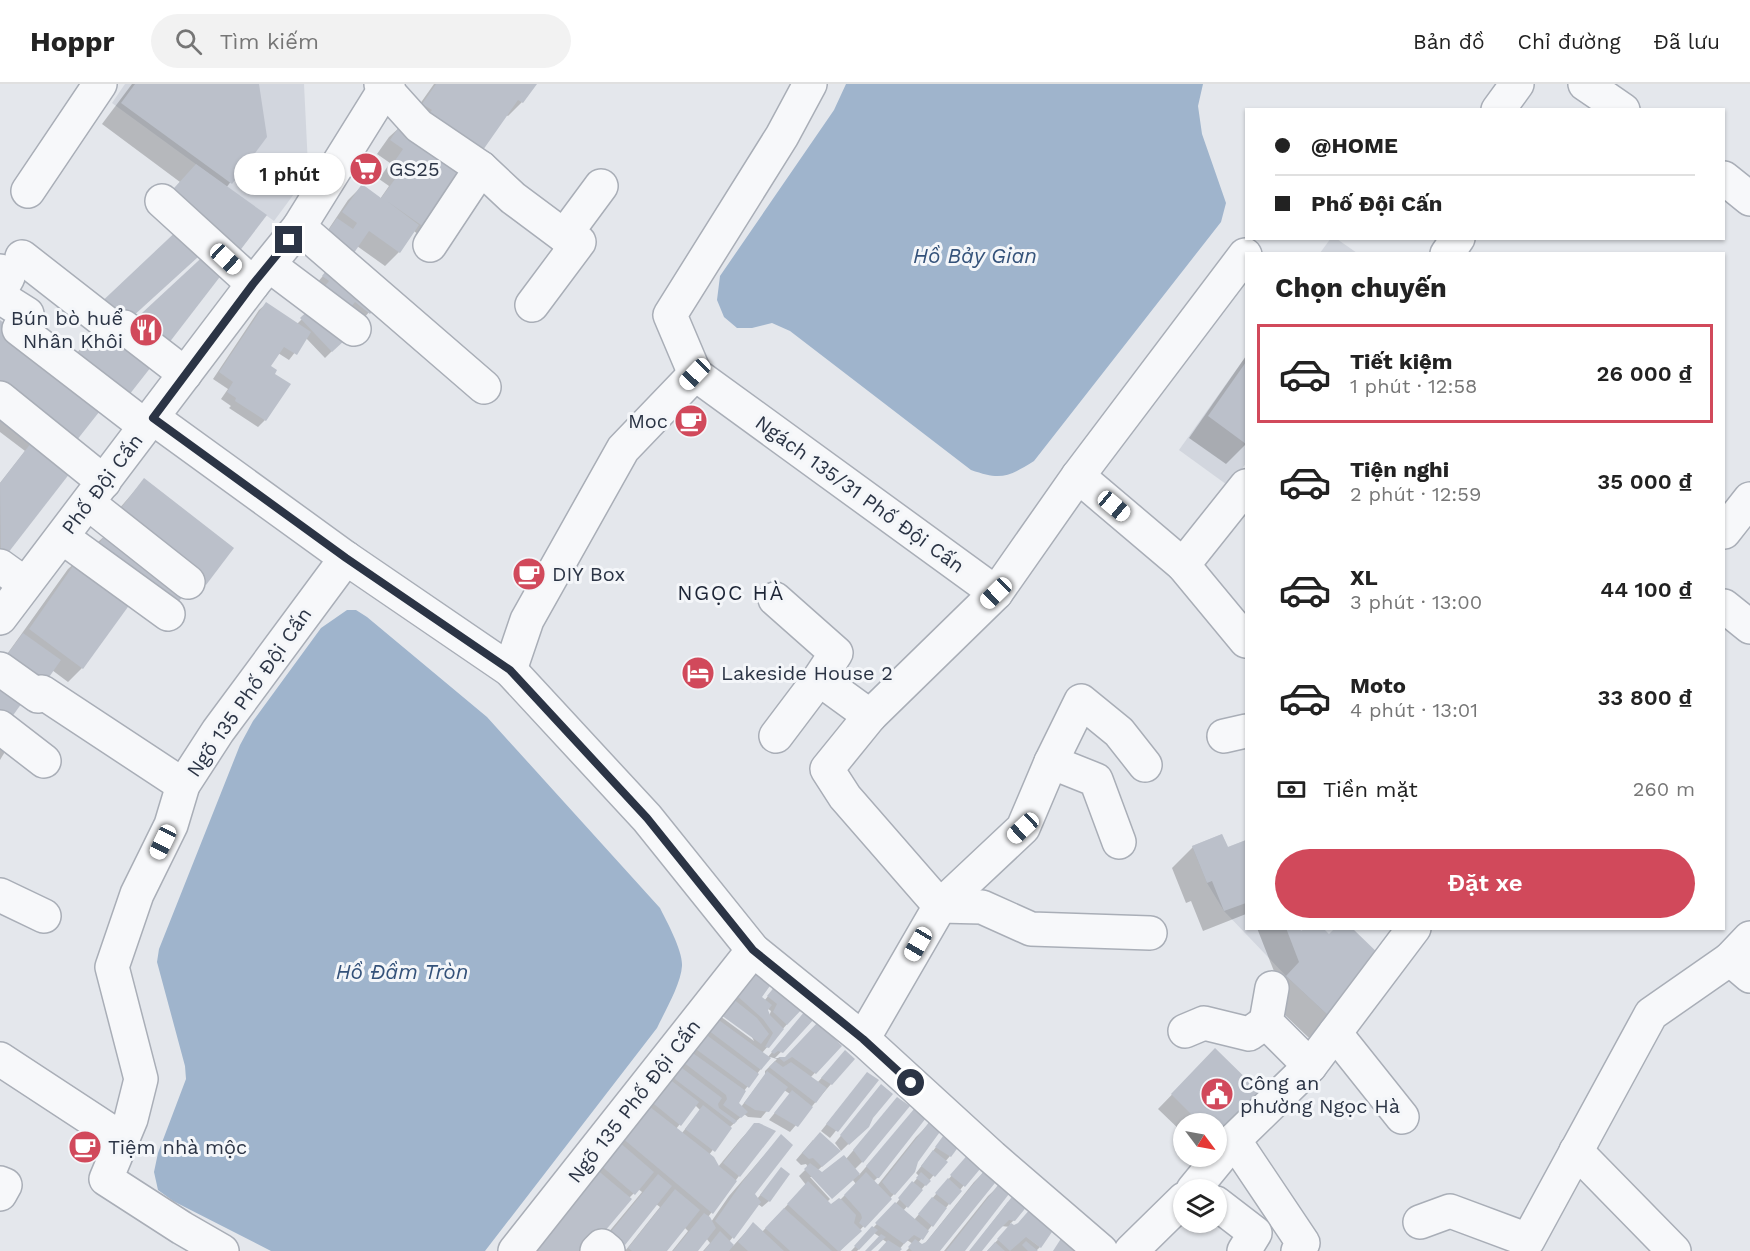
<!DOCTYPE html>
<html lang="vi">
<meta charset="utf-8">
<style>
body{margin:0;font-family:"Work Sans",sans-serif;background:#f2f2f2;color:#222;height:100vh;display:flex;flex-direction:column;font-size:22px;white-space:nowrap}
*{box-sizing:border-box;margin:0}
p{font-size:20px;color:#767676}
.icon{flex:none;width:33px;height:33px;fill:none;stroke:currentColor;stroke-width:2;stroke-linecap:round;stroke-linejoin:round}
.map{position:relative;flex:1;overflow:hidden}
.panel{position:absolute;left:1245px;top:168px;width:480px;height:678px;display:flex;flex-direction:column;background:#fff;border-radius:0px;box-shadow:0 2px 4px #0004}
.panel>*{flex:none}
.guide{position:absolute;left:1245px;top:24px;width:480px;height:132px;border-radius:0px;box-shadow:0 2px 4px #0004;display:grid;align-content:center;height:132px;padding:0 30px;background:#fff}
.needle{width:39px;rotate:122deg}
.controls{position:absolute;left:1173px;top:1029px;display:grid;gap:12px}
.controls a{display:grid;place-items:center;width:54px;height:54px;border-radius:50%;background:#fff;box-shadow:0 2px 4px #0004;font-size:30px}
.end{position:absolute;width:27px;height:27px;margin:-14px;border:8px solid #2b3445;background:#fff;box-shadow:0 0 0 3px #fff}
.from{border-radius:50%}
.bubble{position:absolute;height:42px;border-radius:21px;background:#fff;box-shadow:0 2px 4px #0004;font-size:20px;font-weight:600;line-height:42px;text-align:center}
.car{position:absolute;width:18px;height:36px;margin:-18px -9px;border-radius:8px;box-shadow:0 0 4px 2px #0007;background:linear-gradient(#fff 24%,#345 0 40%,#fff 0 76%,#345 0 86%,#fff 0)}
.guide b{display:flex;align-items:center;gap:21px;height:57px;font-size:22px}
.guide b+b{border-top:2px solid #e0e0e0}
.guide i{width:15px;height:15px;background:#222}
ul{padding:0;list-style:none}
li{display:flex;align-items:center;gap:18px;height:99px;margin:0 12px 9px;padding:0 18px;border:3px solid transparent;border-radius:0px}
li div{flex:1}
li b{display:block;font-size:22px}
li em{font-style:normal;font-weight:600}
li.on{border-color:#d1495b}
li>.icon{width:54px;height:54px;stroke-width:1.5}
h2{padding:0 30px;font-size:27px;line-height:72px}
.pay{display:flex;align-items:center;gap:15px;height:66px;padding:0 30px;font-size:22px}
.pay p{margin-inline-start:auto}
.button{display:flex;gap:12px;margin-top:auto;padding:12px 30px}
.button a{flex:1;height:69px;border-radius:36px;background:#d1495b;color:#fff;font-size:24px;font-weight:600;line-height:69px;text-align:center}
header{display:flex;align-items:center;gap:36px;box-sizing:border-box;height:84px;padding:0 30px;background:#fff;border-bottom:2px solid #e0e0e0}
header strong{font-size:28px}
nav{display:flex;gap:33px;margin-inline-start:auto;font-size:21px}
.search{width:420px;height:54px;background:#f2f2f2;display:flex;align-items:center;gap:15px;box-sizing:border-box;padding:0 21px;border-radius:33px;color:#767676;font-size:22px}
.map>svg:first-child{display:block}
</style>
<header>
<strong>Hoppr</strong>
<div class="search"><svg class="icon" aria-label="search" viewBox="0 0 24 24"><circle cx="10" cy="10" r="6"/><path d="M15 15l6 6"/></svg>Tìm kiếm</div>
<nav><a>Bản đồ</a><a>Chỉ đường</a><a>Đã lưu</a></nav>
</header>
<div class="map">
<svg width="1750" height="1167" viewBox="0 0 1750 1167">
<rect width="100%" height="100%" fill="#e4e7ec"/>
<g fill="#d2d6de">
<path d="M125 0H304L308 82 305 95 274 137 112 19Z"/>
<path d="M1331 154 1337 155 1357 169H1320Z"/>
<path d="M1246 272V379L1230 403 1179 366Z"/>
<path d="M1222 750 1228 763 1246 756V844L1352 845 1331 934 1286 892 1224 827 1207 799 1192 762Z"/>
</g>
<g fill="#9fb4cc">
<path d="M846 0H1203L1198 22 1202 50 1226 119 1221 138 1034 377C1007 394 1000 396 971 386L790 247 772 239 752 244H737L724 233 717 216 720 192 834 26Z"/>
<path d="M347 526H356L367 533 487 633 660 824C667 838 683 867 682 882 681 900 665 927 657 944L485 1167H271L173 1117 158 1106 154 1088 158 1069 186 995 185 982 157 878 159 865 240 661 253 637 321 544Z"/>
</g>
<g fill="#0003" fill-rule="evenodd">
<path d="M132 0H258L265 52 226 104 265 132 98 326 68 365 0 477V399L25 367 0 348V238L63 286 176 150 153 128 180 98 102 40ZM198 171 203 175 118 254 112 250Z"/>
<path d="M434 0H535L522 18 508 32 506 31 420 152 414 147 399 168 385 182 357 162 346 178 379 217 362 236 317 199 327 187 318 161 348 116 362 102 380 115 389 102 379 95 390 79 377 70 389 53 410 34Z"/>
<path d="M266 220 297 240 314 223 344 255 325 274 306 254 289 276 278 269 269 282 273 290 289 300 265 336 258 343 229 324 231 322 221 315 228 305 213 295 259 226Z"/>
<path d="M1246 272V360L1226 380 1189 354Z"/>
<path d="M144 396 205 500 191 514 184 508 127 521 82 584 68 598 52 586 25 612 0 580 68 485 108 449 118 426Z"/>
<path d="M0 655 9 661 0 676Z"/>
<path d="M1246 757V830L1203 847 1191 817 1186 819 1172 784 1193 763 1227 765Z"/>
<path d="M1257 844H1298L1330 933 1309 954 1266 913 1279 900Z"/>
<path d="M747 895 764 917 774 905 801 924 762 969 768 973 799 936 813 935 775 974H785L840 962 810 994 817 999 839 975 831 1000 790 1048 769 1036 790 1010 784 1006 761 1034 748 1033 744 1030 729 1044 709 1071 718 1083 741 1055 755 1040 739 1092 708 1133 711 1138 729 1112 781 1052 753 1110 757 1115 781 1085 769 1117 762 1123 758 1120 729 1158 733 1162 753 1140 762 1148 806 1101 799 1092 808 1083 806 1080 801 1081 796 1076 813 1056 832 1073 818 1086 822 1090 846 1075 891 1022 862 1078 854 1086 859 1091 914 1027 878 1093 873 1098 877 1102 916 1053 930 1039 894 1110 840 1167H703L710 1159 706 1154 696 1167H672L688 1147 684 1143 665 1167H625L660 1123 656 1120 616 1167H593L642 1108 638 1105 629 1114 527 1167 720 932 754 957 751 951 721 929ZM764 922 771 927 769 932ZM770 973 777 975 765 987V991L741 1023 738 1019 744 1007ZM695 1021 700 1026 682 1049 676 1045ZM810 1093 852 1095 856 1100 840 1116 831 1122 827 1118 830 1115Z"/>
<path d="M1215 966 1216 1040H1184V1050L1158 1025Z"/>
<path d="M867 990 876 997 830 1054 821 1047Z"/>
<path d="M875 1009 871 1034 867 1042 841 1067 835 1059Z"/>
<path d="M946 1050 950 1072 903 1127 914 1136 964 1077V1101L918 1159 923 1162 974 1098 988 1084 938 1167H906L913 1160 907 1156 898 1167H880L888 1159 882 1155 869 1167H867L880 1153 874 1149 857 1167H851L893 1123 919 1092 916 1089Z"/>
<path d="M1002 1099 963 1167H944L988 1112Z"/>
<path d="M1008 1118 1014 1136 1010 1140 1040 1163 1036 1167H987L1010 1143 1001 1142 980 1167H970Z"/>
</g>
<g fill="#bbc0ca">
<path d="M135 0H259L267 53 232 100 121 19Z"/>
<path d="M436 0H537L523 19 518 16 476 76 422 39 432 26 422 20Z"/>
<path d="M403 37 471 85 428 146 387 117 419 141 400 169 369 147 347 179 323 154 337 134 353 145 357 139 342 128 362 100 381 114 401 87 392 81 403 65 390 56Z"/>
<path d="M196 80 267 131 232 177 166 113Z"/>
<path d="M184 140 209 163 120 244 94 225Z"/>
<path d="M211 165 229 181 162 268 128 242Z"/>
<path d="M333 178 381 216 370 230 355 218 344 232 318 210 329 197 322 192Z"/>
<path d="M266 218 311 248 297 271 284 263 271 282 277 286 275 290 291 300 266 337 235 317 236 314 227 308 233 298 219 288Z"/>
<path d="M314 221 346 255 332 268 300 234Z"/>
<path d="M0 236 107 318 69 366 0 310Z"/>
<path d="M101 239 158 274 122 320 70 279Z"/>
<path d="M1246 278V360L1208 332Z"/>
<path d="M38 350 77 380 1 478 0 399Z"/>
<path d="M144 394 234 464 206 501 146 455 118 428Z"/>
<path d="M108 447 189 504 171 528 91 471Z"/>
<path d="M82 469 138 509 83 585 29 545Z"/>
<path d="M23 549 61 576 38 609 0 580Z"/>
<path d="M0 587 27 612 6 641 0 636Z"/>
<path d="M1222 750 1228 763 1246 756V819L1224 827 1212 797 1207 799 1192 762Z"/>
<path d="M1286 844H1300L1301 847 1306 844H1323L1329 850 1335 844H1352L1385 876 1331 934 1286 892 1299 878Z"/>
<path d="M760 879 777 892 762 913 772 921 768 926 770 931 784 945 769 964 765 963 773 949 763 935 735 910Z"/>
<path d="M780 896 803 924 787 941 773 928 777 920 767 912Z"/>
<path d="M732 914 757 934 769 950 761 960 721 931Z"/>
<path d="M805 927 815 934 783 969 778 967 774 970 771 968Z"/>
<path d="M716 934 771 974 761 986 708 946Z"/>
<path d="M818 938 842 962 816 990 792 973 784 978 778 973H785Z"/>
<path d="M704 949 759 990 749 1004 693 963Z"/>
<path d="M1215 964 1263 1011 1216 1054V1040H1201L1171 1010Z"/>
<path d="M845 966 855 975 832 1001 821 994Z"/>
<path d="M690 967 746 1007 739 1019 748 1028 741 1034 723 1021 727 1015 726 1011 683 978Z"/>
<path d="M775 977 783 983 791 978 827 1004 816 1019 769 983Z"/>
<path d="M678 981 722 1014 718 1020 719 1024 737 1037 734 1040 676 996 671 990Z"/>
<path d="M767 987 788 1003 769 1028 755 1026 744 1019Z"/>
<path d="M867 988 879 996 838 1048 826 1040Z"/>
<path d="M668 994 699 1018 681 1042 649 1016Z"/>
<path d="M881 1000 893 1010 873 1034 869 1043 849 1061 840 1051Z"/>
<path d="M792 1006 813 1023 798 1043 774 1029Z"/>
<path d="M897 1013 910 1022 863 1079 853 1066Z"/>
<path d="M645 1019 714 1073 719 1082 737 1097 713 1130 621 1053Z"/>
<path d="M703 1021 732 1044 715 1068 685 1045Z"/>
<path d="M914 1025 926 1034 879 1094H877L866 1082Z"/>
<path d="M930 1037 942 1045 918 1078 915 1088 895 1111 891 1109 882 1098Z"/>
<path d="M754 1039H759L776 1047 740 1093 723 1079Z"/>
<path d="M820 1048 841 1067 822 1083 813 1074 809 1075 802 1069Z"/>
<path d="M946 1048 962 1058 951 1073 935 1063Z"/>
<path d="M781 1050 793 1061 755 1110 761 1118 734 1155 715 1137 743 1097Z"/>
<path d="M618 1057 654 1088 635 1111 599 1080Z"/>
<path d="M933 1066 948 1078 935 1093 921 1082Z"/>
<path d="M970 1068 985 1079 965 1103 950 1091Z"/>
<path d="M844 1071 860 1090 832 1115 804 1085 810 1079 822 1088Z"/>
<path d="M988 1082 999 1094 940 1167H912L908 1163 915 1155 922 1160 926 1158Z"/>
<path d="M781 1083 790 1090 770 1118 760 1111Z"/>
<path d="M595 1084 632 1115 588 1167H529Z"/>
<path d="M866 1088 892 1115 865 1144 859 1139 862 1134 861 1130 844 1111Z"/>
<path d="M921 1088 931 1097 926 1102 916 1094Z"/>
<path d="M658 1090 672 1102 625 1161 609 1150Z"/>
<path d="M948 1094 962 1107 950 1121 935 1109Z"/>
<path d="M1002 1096 1012 1106 965 1167H946Z"/>
<path d="M808 1097 831 1120 839 1114 842 1116 856 1131 854 1139 862 1147 840 1167H838L787 1120Z"/>
<path d="M912 1097 923 1106 908 1124 898 1114Z"/>
<path d="M675 1105 700 1126 667 1167H632L628 1164Z"/>
<path d="M1015 1109 1028 1121 1015 1137 1009 1136 998 1147 982 1167H969Z"/>
<path d="M932 1113 947 1124 933 1143 918 1130Z"/>
<path d="M895 1118 929 1147 923 1156 914 1151 904 1160 875 1139Z"/>
<path d="M784 1124 832 1167H790L765 1144Z"/>
<path d="M1031 1124 1054 1145 1041 1164 1026 1153 1010 1167 997 1155 1011 1139 1014 1141 1018 1139Z"/>
<path d="M704 1129 710 1133 716 1144 698 1167H673Z"/>
<path d="M753 1138 784 1167H748L738 1158Z"/>
<path d="M872 1142 878 1146 859 1166 854 1162Z"/>
<path d="M720 1147 734 1161 729 1167H704Z"/>
<path d="M881 1150 886 1153 871 1167H865Z"/>
<path d="M1062 1153 1077 1167H1053Z"/>
<path d="M888 1156 902 1165 900 1167H878Z"/>
<path d="M1026 1157 1038 1167H1028L1022 1161Z"/>
<path d="M995 1158 1005 1167H987Z"/>
</g>
<g fill="none" stroke-linecap="round" stroke-linejoin="round">
<defs>
<g id="minor">
<path d="M381 0 419 42 481 84 513 114 564 152 579 158 532 221"/>
<path d="M810 0 782 52 670 231 695 290 996 509"/>
<path d="M1585 0 1623 26"/>
<path d="M1498 26 1517 0"/>
<path d="M1724 94 1750 115"/>
<path d="M28 107 100 0"/>
<path d="M162 117 253 200"/>
<path d="M299 143 484 303"/>
<path d="M564 152 601 102"/>
<path d="M430 161 481 84"/>
<path d="M1447 170 1458 154"/>
<path d="M22 173 118 248 124 243 185 290"/>
<path d="M269 181 354 245"/>
<path d="M0 187 8 193 0 207"/>
<path d="M0 213 27 230 19 245 145 342"/>
<path d="M0 314 104 398"/>
<path d="M153 334 346 474 510 586 647 734 753 866 863 955 992 1073 1101 1167"/>
<path d="M1078 392 1183 481 1246 557"/>
<path d="M88 419 188 498"/>
<path d="M1724 448 1750 415"/>
<path d="M62 453 168 530"/>
<path d="M1183 481 1246 402"/>
<path d="M0 482 25 500"/>
<path d="M775 515 836 569 819 595 776 652"/>
<path d="M1724 522 1750 543"/>
<path d="M0 534 253 200 299 143 388 0"/>
<path d="M0 585 38 612 42 608 183 701"/>
<path d="M510 586 527 536 623 365 695 290"/>
<path d="M819 595 870 632 996 509 1078 392 1245 171"/>
<path d="M870 632 827 685 845 713 940 822 982 823 1031 845 1150 849"/>
<path d="M0 643 44 677"/>
<path d="M1224 652 1246 647"/>
<path d="M1051 678 1096 696 1119 758"/>
<path d="M0 811 44 832"/>
<path d="M1750 854 1730 875 1750 892"/>
<path d="M1272 904 1266 938 1310 982"/>
<path d="M1185 947 1204 939 1249 950 1266 938"/>
<path d="M1335 949 1402 1033"/>
<path d="M863 955 940 822 1023 744 1051 678 1081 617 1119 648 1145 681"/>
<path d="M0 975 122 1055"/>
<path d="M1234 1056 1303 1159 1298 1167"/>
<path d="M1576 1067 1674 1167"/>
<path d="M0 1099 5 1101 0 1110"/>
<path d="M1193 1106 1234 1056 1310 982 1414 844"/>
<path d="M1216 1119 1255 1149 1244 1167"/>
<path d="M1420 1138 1450 1127 1528 1156 1651 930 1730 875"/>
<path d="M222 1167 182 1144 106 1095 131 1035 141 995 112 883 137 810 171 741 183 701 218 647 346 474"/>
<path d="M515 1167 753 866"/>
<path d="M597 1167 602 1162 608 1167"/>
<path d="M1131 1167 1184 1115"/>
</g>
</defs>
<use href="#minor" stroke="#a9aeb7" stroke-width="36"/>
<use href="#minor" stroke="#f7f8fa" stroke-width="33"/>
</g>
<g fill="none" stroke-linecap="round" stroke-linejoin="round">
<path stroke="#2b3445" stroke-width="8" d="M289 156 253 200 153 334 346 474 510 586 647 734 753 866 863 955 911 999"/>
</g>
<defs>
<symbol id="supermarket-disc" viewBox="-11 -11 22 22"><circle r="9.5" fill="#d1495b" stroke="#f4f6f9"/><path d="M-6-5.5h2.5l.6 2H6L4.5 2H-2.5L-4.4-4H-6ZM-1.5 3.2a1.3 1.3 0 1 0 .1 0ZM3 3.2a1.3 1.3 0 1 0 .1 0Z" fill="#fff"/></symbol>
<symbol id="restaurant-disc" viewBox="-11 -11 22 22"><circle r="9.5" fill="#d1495b" stroke="#f4f6f9"/><path d="M-5-6h1v4h1v-4h1v4h1v-4h1v5L-1.5 .5V6h-2V.5L-5-1ZM5-6V6H3V1.5H1.5Q1.5-4 5-6Z" fill="#fff"/></symbol>
<symbol id="cafe-disc" viewBox="-11 -11 22 22"><circle r="9.5" fill="#d1495b" stroke="#f4f6f9"/><path d="M-5.5-4.5H6V0H3Q3 3.5 0 3.5H-2.5Q-5.5 3.5-5.5 0ZM3-3.2v2h1.7v-2ZM-6 4.5H4V6H-6Z" fill="#fff"/></symbol>
<symbol id="hotel-disc" viewBox="-11 -11 22 22"><circle r="9.5" fill="#d1495b" stroke="#f4f6f9"/><path d="M-6-4.5h1.5V1H6V5H4.5V3h-9V5H-6ZM-4 0a1.8 1.8 0 1 1 3.6 0ZM.5 0V-2.5h3Q6-2.5 6 0Z" fill="#fff"/></symbol>
<symbol id="civic-disc" viewBox="-11 -11 22 22"><circle r="9.5" fill="#d1495b" stroke="#f4f6f9"/><path d="M-.6-6.5H3V-4.5H.6V-3L4-1V1h2V6H-6V1h2V-1L-.6-3ZM-1.2 2.5V6h2.4V2.5Z" fill="#fff"/></symbol>
</defs>
<g fill-rule="evenodd">
<use href="#supermarket-disc" x="347" y="66" width="38" height="38"/>
<use href="#restaurant-disc" x="127" y="227" width="38" height="38"/>
<use href="#cafe-disc" x="672" y="318" width="38" height="38"/>
<use href="#cafe-disc" x="510" y="471" width="38" height="38"/>
<use href="#hotel-disc" x="679" y="570" width="38" height="38"/>
<use href="#civic-disc" x="1198" y="991" width="38" height="38"/>
<use href="#cafe-disc" x="66" y="1044" width="38" height="38"/>
</g>
<g text-anchor="middle" stroke-width="6" stroke-linejoin="round" paint-order="stroke">
<g font-size="20" fill="#2b3445" stroke="#f4f6f9" text-anchor="start">
<text x="389" y="92">GS25</text>
<text x="123" y="241" text-anchor="end">Bún bò huể<tspan x="123" dy="23">Nhân Khôi</tspan></text>
<text x="668" y="344" text-anchor="end">Moc</text>
<text x="552" y="497">DIY Box</text>
<text x="721" y="596">Lakeside House 2</text>
<text x="1240" y="1006">Công an<tspan x="1240" dy="23">phường Ngọc Hà</tspan></text>
<text x="108" y="1070">Tiệm nhà mộc</text>
</g>
<g font-size="20" fill="#2b3445" stroke="#f4f6f9">
<text transform="translate(102 400) rotate(-53)" y="7">Phố Đội Cấn</text>
<text transform="translate(860 410) rotate(36)" y="7">Ngách 135/31 Phố Đội Cấn</text>
<text transform="translate(249 608) rotate(-55)" y="7">Ngõ 135 Phố Đội Cấn</text>
<text transform="translate(634 1017) rotate(-52)" y="7">Ngõ 135 Phố Đội Cấn</text>
</g>
<g font-size="21" font-style="italic" fill="#34527a" stroke="#f4f6f9">
<text x="975" y="179">Hồ Bảy Gian</text>
<text x="402" y="895">Hồ Đầm Tròn</text>
</g>
<g font-size="21" letter-spacing="1.5" fill="#1d2536" stroke="#f4f6f9">
<text x="731" y="516">NGỌC HÀ</text>
</g>
</g>
</svg>
<div class="controls">
<a><svg class="needle" viewBox="-14 -14 28 28"><path d="M0-13l5 13h-10z" fill="#e53935"/><path d="M0 13l5-13h-10z" fill="#767676"/></svg></a>
<a><svg class="icon" aria-label="layers" viewBox="0 0 24 24"><path d="M12 4l9 5-9 5-9-5zM3 14l9 5 9-5"/></svg></a>
</div>
<i class="end from" style="left:911px;top:999px"></i>
<i class="end" style="left:289px;top:156px"></i>
<div class="bubble" style="left:234px;top:69px;width:111px">1 phút</div>
<i class="car" style="left:226px;top:175px;rotate:133deg"></i>
<i class="car" style="left:695px;top:290px;rotate:224deg"></i>
<i class="car" style="left:1114px;top:422px;rotate:130deg"></i>
<i class="car" style="left:996px;top:509px;rotate:226deg"></i>
<i class="car" style="left:1023px;top:744px;rotate:227deg"></i>
<i class="car" style="left:163px;top:758px;rotate:206deg"></i>
<i class="car" style="left:918px;top:860px;rotate:210deg"></i>
<div class="guide">
<b><i class="from"></i>@HOME</b>
<b><i></i>Phố Đội Cấn</b>
</div>
<section class="panel">
<h2>Chọn chuyến</h2>
<ul>
<li class="on"><svg class="icon" aria-label="car" viewBox="0 0 24 24"><path d="M5 17H2v-5l4-1 3-4h7l3 4 3 1v5h-3M9 17h6M6 11h13"/><circle cx="7" cy="17" r="2"/><circle cx="17" cy="17" r="2"/></svg><div><b>Tiết kiệm</b><p>1 phút · 12:58</p></div><em>26 000 ₫</em></li>
<li><svg class="icon" aria-label="car" viewBox="0 0 24 24"><path d="M5 17H2v-5l4-1 3-4h7l3 4 3 1v5h-3M9 17h6M6 11h13"/><circle cx="7" cy="17" r="2"/><circle cx="17" cy="17" r="2"/></svg><div><b>Tiện nghi</b><p>2 phút · 12:59</p></div><em>35 000 ₫</em></li>
<li><svg class="icon" aria-label="car" viewBox="0 0 24 24"><path d="M5 17H2v-5l4-1 3-4h7l3 4 3 1v5h-3M9 17h6M6 11h13"/><circle cx="7" cy="17" r="2"/><circle cx="17" cy="17" r="2"/></svg><div><b>XL</b><p>3 phút · 13:00</p></div><em>44 100 ₫</em></li>
<li><svg class="icon" aria-label="car" viewBox="0 0 24 24"><path d="M5 17H2v-5l4-1 3-4h7l3 4 3 1v5h-3M9 17h6M6 11h13"/><circle cx="7" cy="17" r="2"/><circle cx="17" cy="17" r="2"/></svg><div><b>Moto</b><p>4 phút · 13:01</p></div><em>33 800 ₫</em></li>
</ul>
<div class="pay"><svg class="icon" aria-label="cash" viewBox="0 0 24 24"><path d="M3 7h18v10H3z"/><circle cx="12" cy="12" r="2"/></svg>Tiền mặt<p>260 m</p></div>
<div class="button"><a>Đặt xe</a></div>
</section>
</div>
